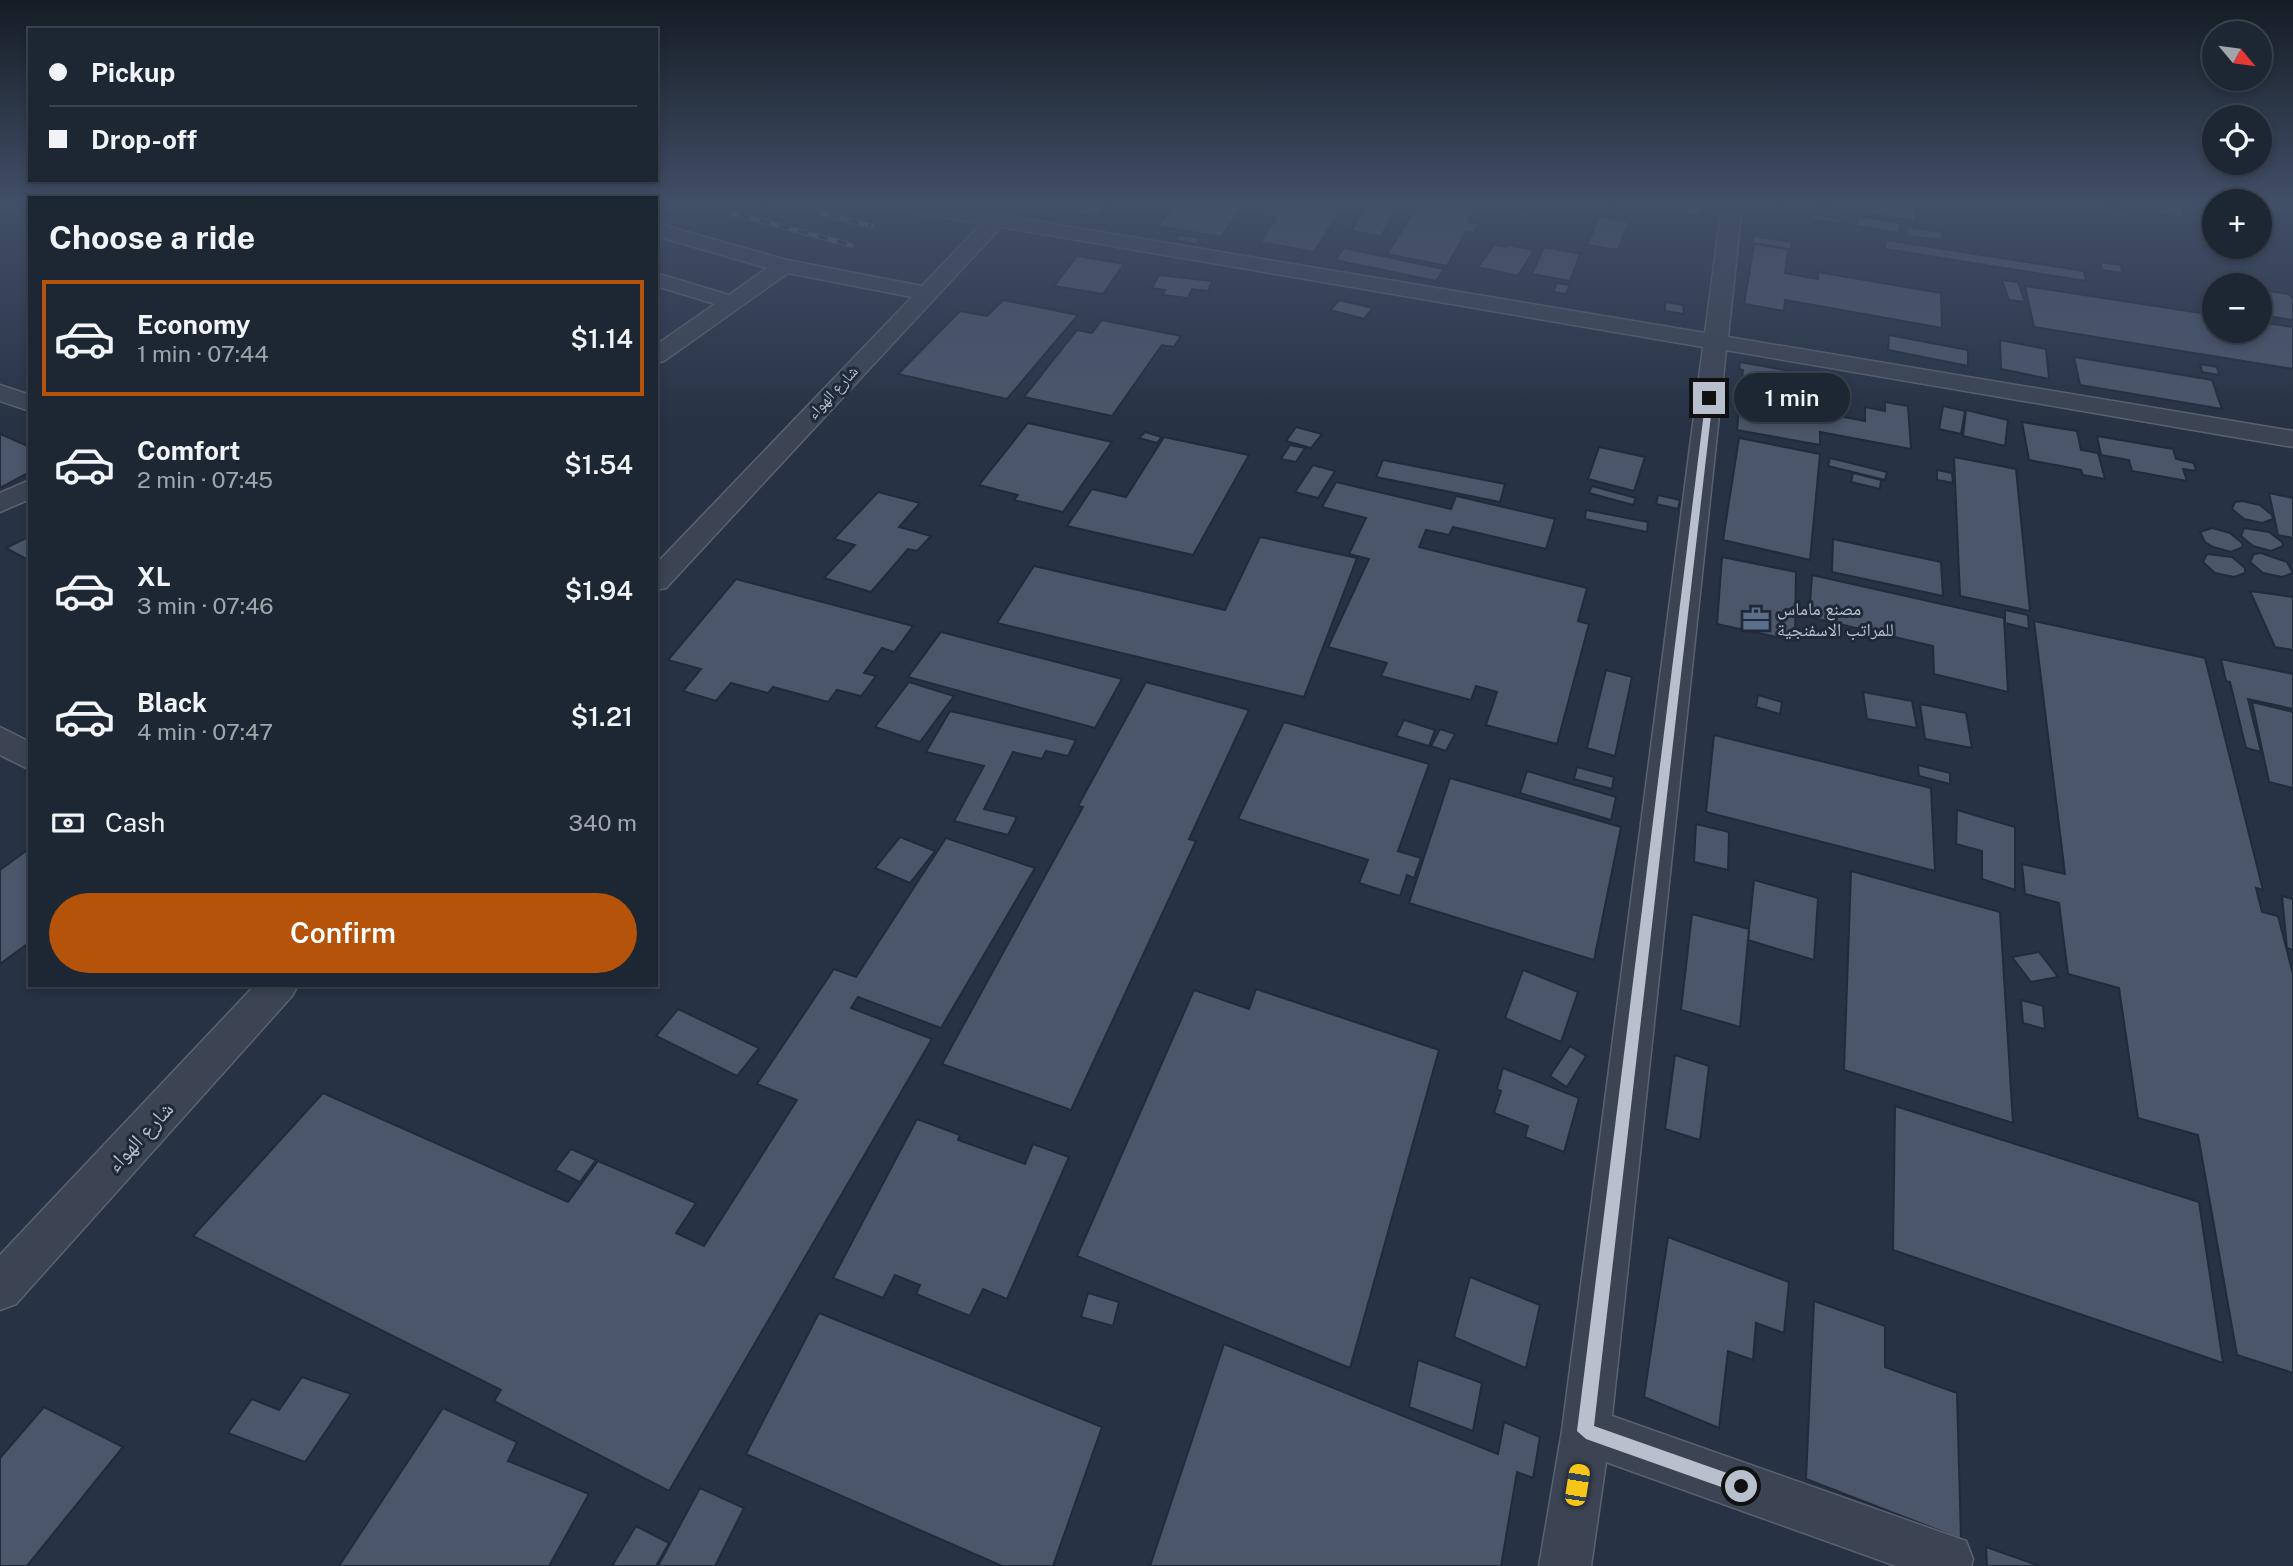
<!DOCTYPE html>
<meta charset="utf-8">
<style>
body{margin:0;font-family:"Public Sans","Noto Naskh Arabic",sans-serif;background:#252e3b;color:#f1f3f6;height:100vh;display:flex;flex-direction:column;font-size:26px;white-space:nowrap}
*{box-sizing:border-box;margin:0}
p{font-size:23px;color:#a0a5ac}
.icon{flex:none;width:38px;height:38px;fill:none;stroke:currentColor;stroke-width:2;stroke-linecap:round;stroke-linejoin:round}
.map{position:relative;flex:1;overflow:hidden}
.sheet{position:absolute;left:28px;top:196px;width:630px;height:791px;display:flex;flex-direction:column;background:#1d2633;border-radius:0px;box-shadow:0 4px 10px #0003,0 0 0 2px #3b434e}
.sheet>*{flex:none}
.top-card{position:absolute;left:28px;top:28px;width:630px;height:154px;border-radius:0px;box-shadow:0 4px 10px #0003,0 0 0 2px #3b434e;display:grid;align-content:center;height:154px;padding:0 21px;background:#1d2633}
.needle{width:46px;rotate:119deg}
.buttons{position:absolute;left:2202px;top:21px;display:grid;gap:14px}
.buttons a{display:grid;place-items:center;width:70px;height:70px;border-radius:50%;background:#1d2633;box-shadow:0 4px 10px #0003,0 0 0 2px #3b434e;font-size:35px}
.end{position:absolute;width:32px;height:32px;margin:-16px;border:9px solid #b9c0cd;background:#111;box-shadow:0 0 0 4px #111}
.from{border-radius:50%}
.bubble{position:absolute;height:49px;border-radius:24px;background:#1d2633;box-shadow:0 4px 10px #0003,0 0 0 2px #3b434e;font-size:23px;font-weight:600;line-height:49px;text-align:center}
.car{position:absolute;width:21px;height:42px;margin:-21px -10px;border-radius:9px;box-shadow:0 0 5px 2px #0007;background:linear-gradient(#f5c518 24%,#345 0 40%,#f5c518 0 76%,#345 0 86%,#f5c518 0)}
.top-card b{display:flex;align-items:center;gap:24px;height:66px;font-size:26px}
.top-card b+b{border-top:2px solid #3b434e}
.top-card i{width:18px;height:18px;background:#f1f3f6}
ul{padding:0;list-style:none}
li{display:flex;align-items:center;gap:21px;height:116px;margin:0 14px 10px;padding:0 7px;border:4px solid transparent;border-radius:0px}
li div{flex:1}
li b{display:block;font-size:26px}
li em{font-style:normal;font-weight:600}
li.selected{border-color:#b45309}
li>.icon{width:63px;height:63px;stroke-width:1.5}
h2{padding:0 21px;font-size:32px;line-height:84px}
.pay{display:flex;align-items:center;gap:18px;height:77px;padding:0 21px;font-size:26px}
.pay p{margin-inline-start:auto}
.cta{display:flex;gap:14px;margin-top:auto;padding:14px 21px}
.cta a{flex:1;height:80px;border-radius:42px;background:#b45309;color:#fff;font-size:28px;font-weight:600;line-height:80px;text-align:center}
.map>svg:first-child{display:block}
</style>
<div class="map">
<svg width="2293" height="1566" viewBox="0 0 2293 1566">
<rect width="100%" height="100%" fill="#273244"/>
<g fill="#4b566a" stroke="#222b3b" stroke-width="2">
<path d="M1056 205H1107L1097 217 1052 209Z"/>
<path d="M1175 205H1244L1221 237 1158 226Z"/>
<path d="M1267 205H1344L1314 252 1260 242 1276 218 1260 215Z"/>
<path d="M1367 205H1399L1381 236 1351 231Z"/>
<path d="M1418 205H1477L1468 222 1479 224 1474 233 1466 232 1447 266 1387 254Z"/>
<path d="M1600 205H1654L1651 214Z"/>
<path d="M1667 205H1703L1701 217 1665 211Z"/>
<path d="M1812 205H1915L1916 221Z"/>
<path d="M2101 205H2181L2185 218Z"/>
<path d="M1811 214 1842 219 1841 224 1811 219Z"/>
<path d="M1599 216 1629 221 1618 250 1587 245Z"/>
<path d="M1858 216 1900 223 1899 233 1857 226Z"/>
<path d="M1906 227 1941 232 1943 240 1908 236Z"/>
<path d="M1180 235 1200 238 1196 244 1176 240Z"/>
<path d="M1753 236 1791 242V249L1752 243Z"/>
<path d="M1886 240 2084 271 2086 281 1885 249Z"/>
<path d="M1754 244 1788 249 1785 273 1818 279V272L1941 293 1942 328 1785 300 1784 311 1744 304Z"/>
<path d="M1494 245 1506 247 1508 245 1534 250 1518 276 1478 267Z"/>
<path d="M1544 247 1580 254 1570 281 1532 274Z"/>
<path d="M1344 248 1444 269 1436 281 1335 260Z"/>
<path d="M1077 256 1124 264 1103 294 1054 286Z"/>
<path d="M2101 262 2121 265 2122 273 2102 270Z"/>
<path d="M1159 275 1212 281 1208 291 1192 289 1188 298 1163 295 1165 290 1152 288Z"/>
<path d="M2002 280 2018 282 2025 302 2009 300Z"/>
<path d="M1557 283 1570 285 1566 294 1553 292Z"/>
<path d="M2025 286 2214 315V331H2259V322L2293 327V369L2034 327Z"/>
<path d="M2268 291 2289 294 2293 299V320L2262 315 2259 293 2270 295Z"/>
<path d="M1003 300 1078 315 1007 399 898 374 960 311 987 316Z"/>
<path d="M1339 300 1373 308 1364 319 1330 310Z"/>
<path d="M1665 302 1683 305 1684 314 1665 311Z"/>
<path d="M1102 320 1181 336 1174 347 1162 345 1112 416 1024 397 1077 330 1092 333Z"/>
<path d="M1889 335 1968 350V366L1888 350Z"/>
<path d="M2000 340 2046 349 2049 379 2001 369Z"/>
<path d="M2074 357 2212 380 2222 409 2080 385Z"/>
<path d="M1740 362 1824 377 1823 385 1841 388V399L1822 396V413L1865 421V407L1885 411V402L1908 406 1911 449 1820 432V445L1737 430 1743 370 1739 369Z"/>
<path d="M2200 364 2217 367 2219 375 2202 372Z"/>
<path d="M1943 406 1965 411 1961 434 1939 429Z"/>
<path d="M1966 410 2008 420 2005 446 1963 436Z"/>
<path d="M2022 422 2077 431 2081 450 2098 453 2105 479 2083 475 2081 470 2029 460Z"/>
<path d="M1028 423 1112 442 1063 512 1014 500 1018 495 979 485Z"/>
<path d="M1296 427 1322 434 1311 448 1286 441Z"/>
<path d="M1145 432 1162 437 1157 443 1139 438Z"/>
<path d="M0 434 30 447V472L0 488Z"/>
<path d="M2097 436 2173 449 2176 459 2194 463 2196 471 2183 469 2187 481 2132 471 2129 460 2101 455Z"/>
<path d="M1164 437 1249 455 1193 555 1067 526 1092 489 1126 497Z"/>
<path d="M1739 438 1820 454 1810 560 1723 540Z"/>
<path d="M1290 445 1305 448 1296 462 1281 459Z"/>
<path d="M1599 447 1645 457 1634 491 1588 479Z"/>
<path d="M1954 457 2016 469 2030 611 1960 596Z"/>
<path d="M1830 458 1887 472 1885 480 1828 466Z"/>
<path d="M1383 460 1505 484 1500 502 1376 477Z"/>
<path d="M1313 465 1335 471 1318 498 1295 492Z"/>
<path d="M1937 470 1952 473 1953 483 1937 480Z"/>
<path d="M1853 473 1881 480 1880 489 1851 482Z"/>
<path d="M1336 482 1451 509 1456 496 1555 519 1546 549 1453 527 1449 535 1426 530 1419 547 1587 588 1578 621 1589 624 1557 744 1486 725 1497 692 1476 686 1471 700 1381 676 1387 663 1328 647 1369 559 1349 554 1366 518 1322 507Z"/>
<path d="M1592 486 1636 498 1633 505 1589 493Z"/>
<path d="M878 492 920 503 899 527 931 536 917 551 908 549 871 592 824 578 855 545 834 539Z"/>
<path d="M2269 493 2293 498V538L2278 535Z"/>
<path d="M1658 495 1680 500 1678 509 1656 504Z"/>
<path d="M2242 501 2260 505 2272 515 2273 519 2262 523 2244 519 2232 509 2235 502Z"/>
<path d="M1586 510 1648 522 1647 532 1585 519Z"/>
<path d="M2212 528 2230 533 2242 543 2243 547 2231 552 2213 547 2205 542 2200 532Z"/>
<path d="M2244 528 2269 532 2282 542 2283 546 2271 551 2253 546 2241 536Z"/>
<path d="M30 536V561L6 548Z"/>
<path d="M1260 537 1357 558 1304 697 997 623 1034 566 1225 610Z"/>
<path d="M1833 539 1941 562 1943 596 1832 572Z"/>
<path d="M2261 553 2287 562 2293 573 2282 577 2263 573 2250 562 2254 554Z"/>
<path d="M2207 554 2232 557 2245 568V573L2234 577 2215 573 2203 562Z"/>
<path d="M1722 557 1796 572 1795 641 1717 624Z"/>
<path d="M1812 575 2004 618 2008 692 1934 674 1933 646 1809 617Z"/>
<path d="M736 579 913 626 894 652 882 648 864 673 876 676 861 696 837 690 828 702 773 687 768 693 731 683 716 701 683 691 701 669 668 660Z"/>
<path d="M2250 591 2293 597V650L2275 647Z"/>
<path d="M2005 610 2028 615 2029 629 2005 623Z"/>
<path d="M2034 621 2205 658 2263 890 2256 888 2262 912 2278 916 2293 974V1373L2237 1355 2198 1135 2138 1118 2119 988 2068 974 2059 903 2025 894 2022 864 2065 874Z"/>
<path d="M941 632 1122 679 1095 728 908 677Z"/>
<path d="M2221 659 2293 674V709L2248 699 2261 752 2246 748 2230 682 2226 681Z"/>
<path d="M1606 670 1632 677 1615 756 1587 748Z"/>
<path d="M909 682 954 696 920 742 875 727Z"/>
<path d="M1146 682 1249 710 1189 839 1196 841 1071 1110 942 1064 1083 807 1078 806Z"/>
<path d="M1863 692 1912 701 1917 728 1867 719Z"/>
<path d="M1758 695 1782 702 1780 714 1756 707Z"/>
<path d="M2252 702 2293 712V788L2269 782Z"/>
<path d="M1920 704 1966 713 1972 748 1925 739Z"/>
<path d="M950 711 1076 740 1068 756 1046 751 1042 759 1013 752 984 809 1017 817 1008 835 954 821 984 766 926 752Z"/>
<path d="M1404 720 1435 730 1429 746 1396 736Z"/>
<path d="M1284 722 1429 764 1398 851 1421 858 1414 878 1407 875 1400 896 1359 883 1368 860 1238 819Z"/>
<path d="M1440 729 1455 734 1446 751 1431 746Z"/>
<path d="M1714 735 1931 788 1935 871 1706 812Z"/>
<path d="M1918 765 1950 773V784L1919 776Z"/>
<path d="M1577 767 1614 777 1612 789 1574 779Z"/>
<path d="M1527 771 1616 797 1611 820 1520 793Z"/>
<path d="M1450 778 1621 827 1594 960 1409 903Z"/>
<path d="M1957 810 2015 827V890L1982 879V851L1956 844Z"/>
<path d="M1696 824 1729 832 1728 870 1694 862Z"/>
<path d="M900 837 935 851 910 883 875 868Z"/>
<path d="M946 838 1035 868 941 1028 858 997 851 1008 932 1039 669 1491 494 1401 501 1390 193 1236 323 1093 568 1202 598 1161 696 1203 676 1233 704 1246 797 1100 757 1084 834 969 856 977Z"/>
<path d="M30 848V942L0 964V870Z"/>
<path d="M1851 871 2000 912 2013 1123 1844 1070Z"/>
<path d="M1754 880 1818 898 1814 960 1748 940Z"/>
<path d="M2282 896 2293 899V950L2287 948Z"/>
<path d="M1692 914 1749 929 1740 1027 1681 1010Z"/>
<path d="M2039 952 2058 977 2031 982 2012 957Z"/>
<path d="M1523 970 1578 992 1561 1042 1505 1018Z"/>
<path d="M1256 989 1439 1050 1350 1368 1077 1256 1194 990 1249 1009Z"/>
<path d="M2021 1000 2043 1006 2045 1029 2023 1023Z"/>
<path d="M678 1009 759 1048 737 1076 656 1036Z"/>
<path d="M1570 1046 1586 1056 1567 1087 1550 1076Z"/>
<path d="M1675 1055 1709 1066 1700 1140 1665 1129Z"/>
<path d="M1503 1068 1579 1098 1564 1152 1525 1137 1528 1126 1494 1113 1501 1091 1497 1089Z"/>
<path d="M1895 1106 2199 1202 2223 1363 1893 1250Z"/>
<path d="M917 1119 960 1135 958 1140 1025 1164 1033 1144 1069 1157 1007 1299 983 1289 970 1316 916 1294 920 1285 895 1275 883 1298 833 1278Z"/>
<path d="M571 1149 596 1160 580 1182 555 1170Z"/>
<path d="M1668 1237 1789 1282 1784 1333 1756 1323 1753 1360 1728 1351 1719 1428 1644 1397Z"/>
<path d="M1470 1277 1540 1305 1526 1368 1454 1337Z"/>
<path d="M1088 1293 1119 1302 1113 1326 1081 1317Z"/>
<path d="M1814 1301 1885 1326V1367L1957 1393 1961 1539 1806 1479Z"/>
<path d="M819 1313 1102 1427 1053 1566H1002L746 1454Z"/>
<path d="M1224 1344 1498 1454 1504 1422 1540 1437 1533 1478 1517 1472 1501 1566H1150Z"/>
<path d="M1418 1360 1482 1383 1473 1431 1409 1407Z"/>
<path d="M302 1377 351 1394 305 1462 228 1433 252 1399 279 1410Z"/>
<path d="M44 1407 123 1447 27 1566H0V1458Z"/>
<path d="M443 1408 517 1442 508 1461 589 1494 549 1566H339Z"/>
<path d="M700 1488 744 1508 715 1566H658Z"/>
<path d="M636 1526 669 1543 656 1566H612Z"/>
<path d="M1986 1547 2040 1566H1987Z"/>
</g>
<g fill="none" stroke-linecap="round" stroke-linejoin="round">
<defs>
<g id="minor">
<path d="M895 205H942L991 213 998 207 1006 205 1015 211 1011 217 1705 333 1722 205H1742L1728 337 2293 431V447L1726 350 1612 1416 1966 1541 1973 1559 1971 1566H1896L1606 1462 1591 1566H1539L1562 1431 1703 347 1001 227 666 588 656 590V564L912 297 788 273 664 361 656 363V345L715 304 656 286V273L729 295 767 268 656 236V223L787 260 922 286 981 224 905 211Z"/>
<path d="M0 385 30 395V411L0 401Z"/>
<path d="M30 480V499L0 512V493Z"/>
<path d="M0 727 30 742V770L0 755Z"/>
<path d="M255 985H298L292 996 16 1304 0 1310V1255Z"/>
</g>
</defs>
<use href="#minor" stroke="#5a6270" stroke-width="3"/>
<use href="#minor" fill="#3c4453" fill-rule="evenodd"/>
<defs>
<g id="rail">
<path d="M702 205 851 245"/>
<path d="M791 205 871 226"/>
</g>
</defs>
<use href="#rail" stroke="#5e687a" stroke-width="5"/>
<use href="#rail" stroke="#202939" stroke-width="3.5" stroke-dasharray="10" stroke-linecap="butt"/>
</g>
<linearGradient id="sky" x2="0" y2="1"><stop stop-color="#151c25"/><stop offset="0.48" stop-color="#414f67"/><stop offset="1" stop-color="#414f67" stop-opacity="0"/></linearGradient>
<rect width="2293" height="424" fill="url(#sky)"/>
<path fill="#b9c0cd" d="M1706 396 1713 398 1594 1426 1747 1480 1749 1486 1747 1492 1741 1494 1586 1439 1577 1431Z"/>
<defs>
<symbol id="office-bare" viewBox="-9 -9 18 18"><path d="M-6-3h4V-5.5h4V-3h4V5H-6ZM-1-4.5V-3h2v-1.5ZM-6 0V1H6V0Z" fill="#5c6f8a" stroke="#202939" stroke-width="2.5" paint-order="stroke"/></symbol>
</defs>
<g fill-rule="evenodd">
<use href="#office-bare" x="1737" y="600" width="38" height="38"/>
</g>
<g text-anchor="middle" stroke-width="6" stroke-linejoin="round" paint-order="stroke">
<g font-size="16" fill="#b9c0cd" stroke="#202939">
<text transform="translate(832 392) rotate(-47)" y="6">شارع الهواء</text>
</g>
<g font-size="18" fill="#b9c0cd" stroke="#202939" text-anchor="start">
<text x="1777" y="615">مصنع ماماس<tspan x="1777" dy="21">للمراتب الاسفنجية</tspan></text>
</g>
<g font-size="21" fill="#b9c0cd" stroke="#202939">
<text transform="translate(140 1137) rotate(-47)" y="7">شارع الهواء</text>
</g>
</g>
</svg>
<div class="buttons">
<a><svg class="needle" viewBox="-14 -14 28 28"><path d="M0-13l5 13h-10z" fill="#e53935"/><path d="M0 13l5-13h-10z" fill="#a0a5ac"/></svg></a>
<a><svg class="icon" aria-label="locate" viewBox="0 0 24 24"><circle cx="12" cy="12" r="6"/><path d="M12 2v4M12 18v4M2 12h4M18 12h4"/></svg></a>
<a>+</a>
<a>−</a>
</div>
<i class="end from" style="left:1741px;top:1486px"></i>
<i class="end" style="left:1709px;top:398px"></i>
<div class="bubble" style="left:1734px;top:373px;width:116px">1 min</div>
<i class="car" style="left:1577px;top:1485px;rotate:9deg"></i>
<div class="top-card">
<b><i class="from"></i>Pickup</b>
<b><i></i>Drop-off</b>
</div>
<section class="sheet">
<h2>Choose a ride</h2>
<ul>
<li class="selected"><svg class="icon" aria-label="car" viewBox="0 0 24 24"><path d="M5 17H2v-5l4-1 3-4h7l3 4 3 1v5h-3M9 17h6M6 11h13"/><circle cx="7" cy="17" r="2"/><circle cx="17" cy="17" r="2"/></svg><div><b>Economy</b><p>1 min · 07:44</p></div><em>$1.14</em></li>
<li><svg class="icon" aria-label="car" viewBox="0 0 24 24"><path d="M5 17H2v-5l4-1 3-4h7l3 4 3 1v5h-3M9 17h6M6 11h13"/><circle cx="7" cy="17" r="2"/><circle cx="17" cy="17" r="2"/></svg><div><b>Comfort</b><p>2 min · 07:45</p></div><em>$1.54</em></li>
<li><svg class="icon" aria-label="car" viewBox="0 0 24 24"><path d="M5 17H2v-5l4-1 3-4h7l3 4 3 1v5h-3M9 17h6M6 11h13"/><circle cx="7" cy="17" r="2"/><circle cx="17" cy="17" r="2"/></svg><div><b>XL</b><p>3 min · 07:46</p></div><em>$1.94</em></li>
<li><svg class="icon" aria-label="car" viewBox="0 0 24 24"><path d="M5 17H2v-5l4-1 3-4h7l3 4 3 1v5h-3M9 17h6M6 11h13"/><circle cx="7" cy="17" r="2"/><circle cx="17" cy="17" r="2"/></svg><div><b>Black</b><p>4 min · 07:47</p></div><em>$1.21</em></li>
</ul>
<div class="pay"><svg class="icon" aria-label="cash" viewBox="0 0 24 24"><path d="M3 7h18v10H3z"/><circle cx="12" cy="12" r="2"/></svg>Cash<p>340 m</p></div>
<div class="cta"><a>Confirm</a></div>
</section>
</div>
